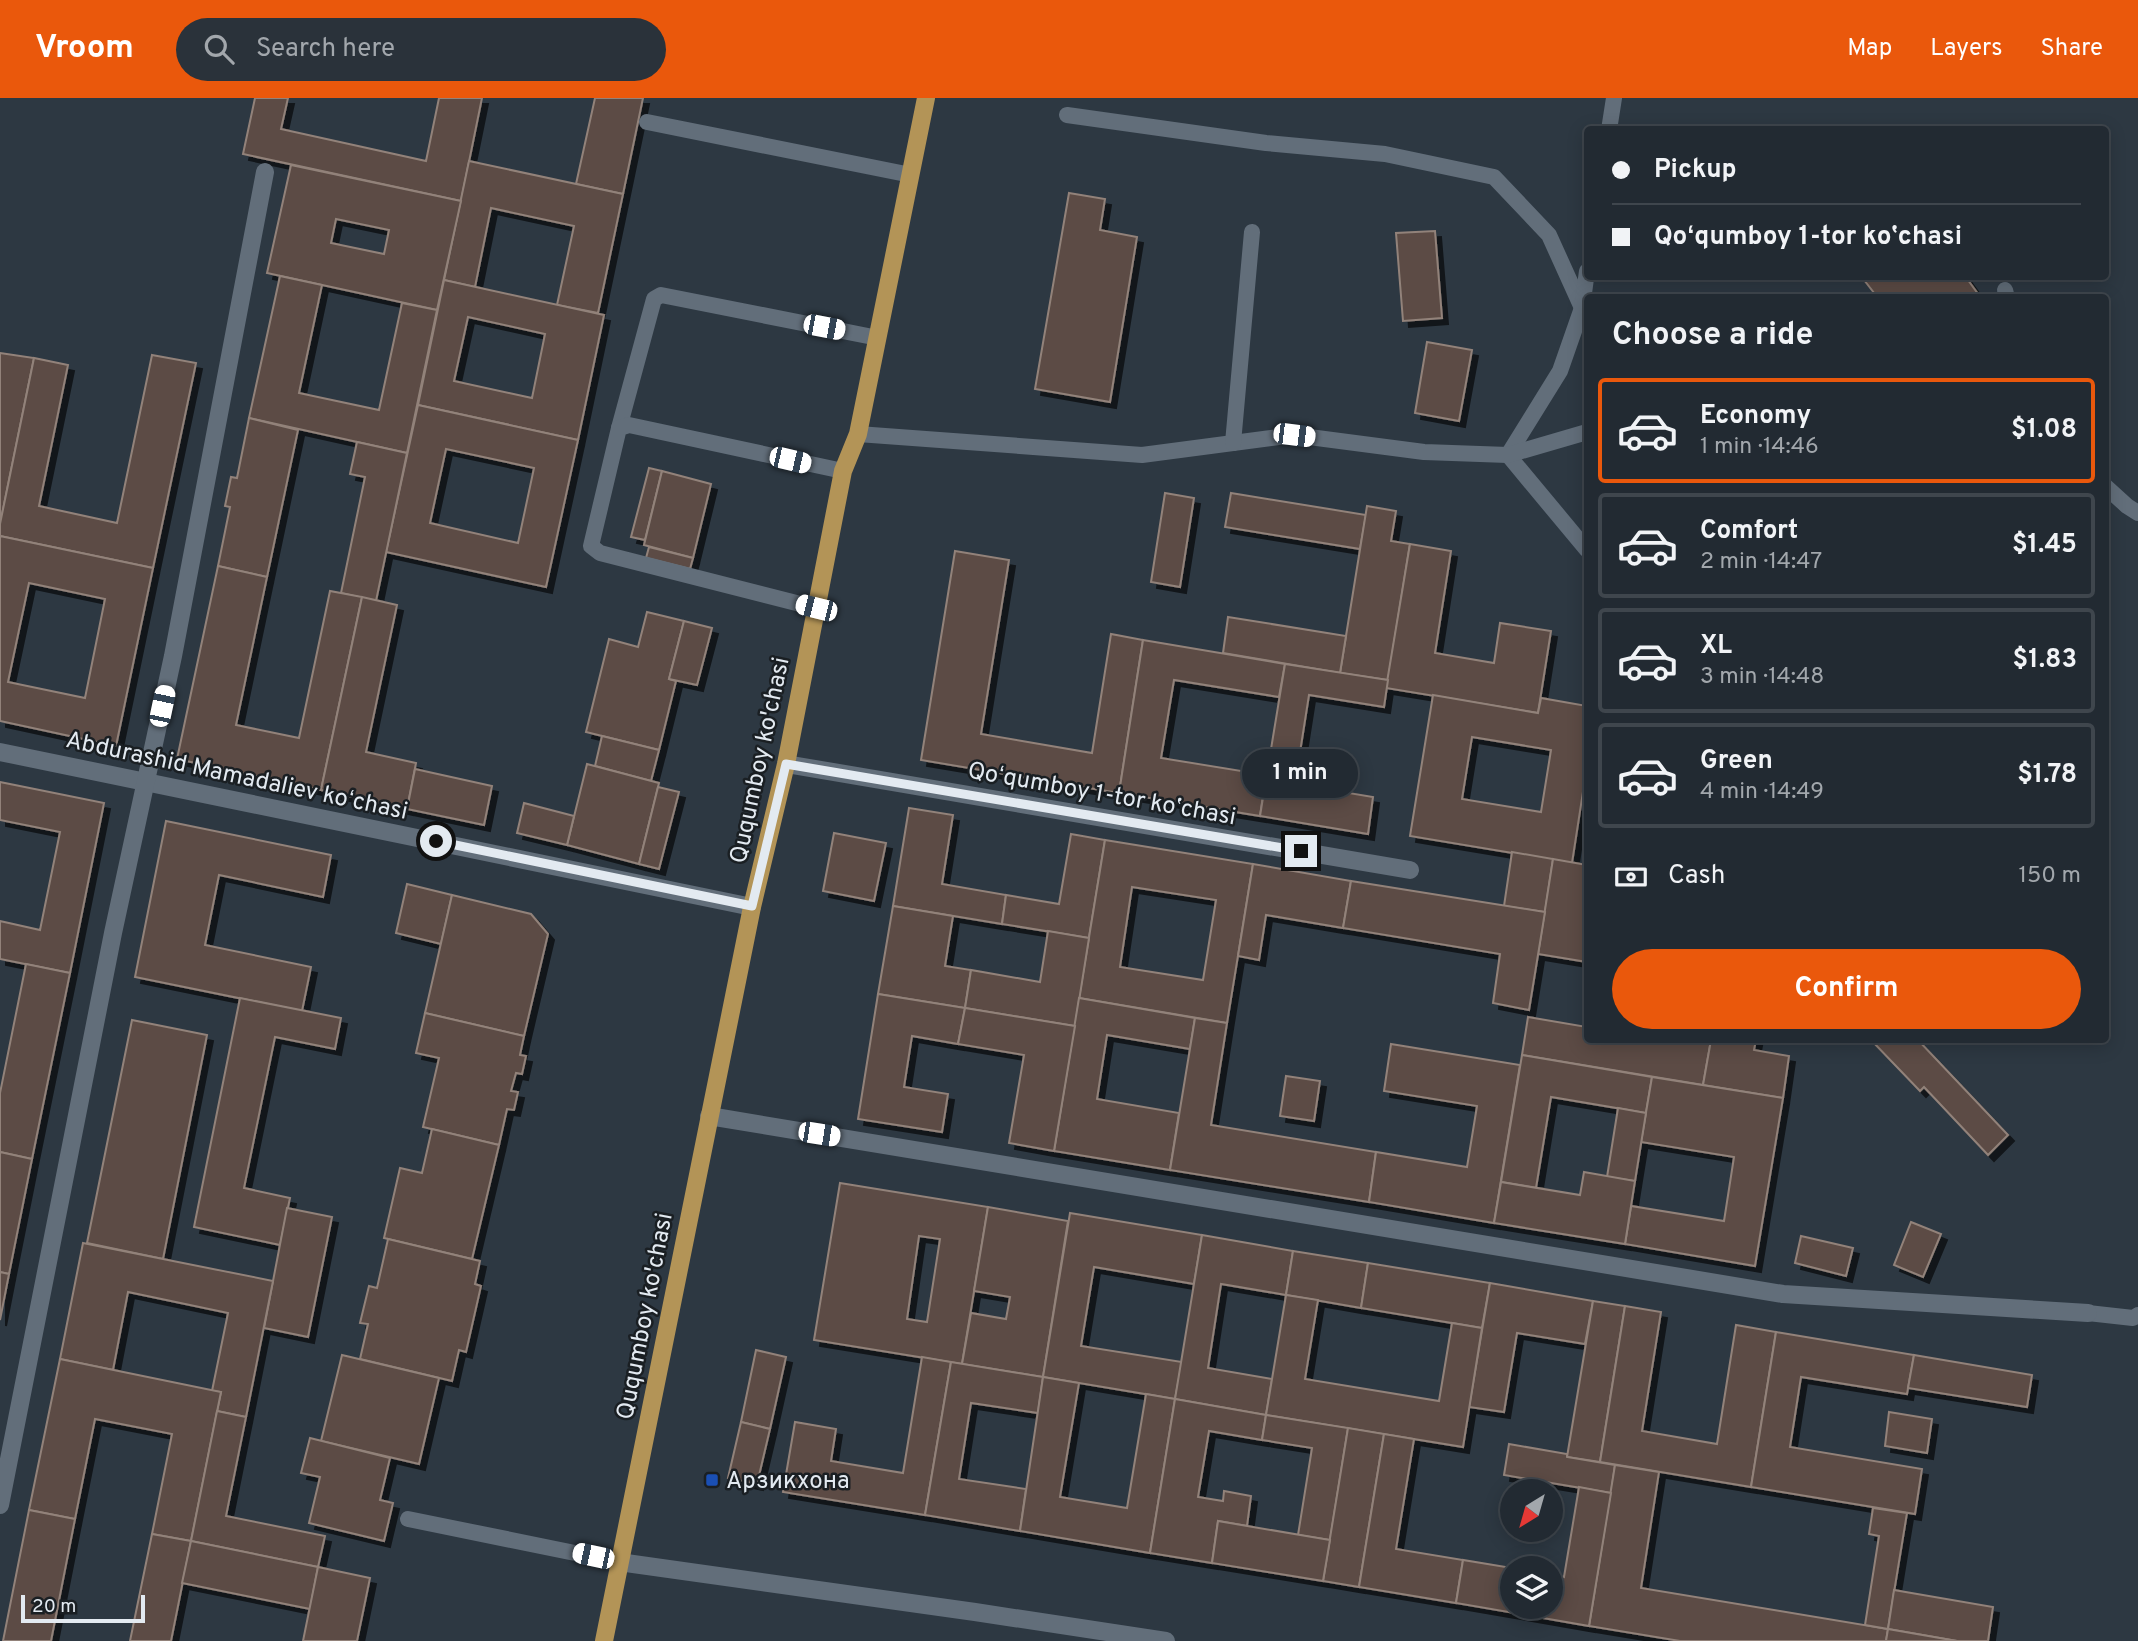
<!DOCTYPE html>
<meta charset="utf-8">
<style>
body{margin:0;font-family:Overpass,sans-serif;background:#2a323a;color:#f1f3f6;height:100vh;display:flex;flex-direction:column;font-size:26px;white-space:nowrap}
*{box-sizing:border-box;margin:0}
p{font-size:23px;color:#a2a7ac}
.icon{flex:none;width:38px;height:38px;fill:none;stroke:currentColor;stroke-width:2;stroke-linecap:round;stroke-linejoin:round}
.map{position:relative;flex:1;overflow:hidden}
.panel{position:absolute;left:1584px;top:196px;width:525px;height:749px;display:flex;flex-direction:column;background:#222a32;border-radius:7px;box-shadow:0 4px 18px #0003,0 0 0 2px #3f464d}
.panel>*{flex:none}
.banner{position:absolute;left:1584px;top:28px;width:525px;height:154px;border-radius:7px;box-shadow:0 4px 18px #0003,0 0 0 2px #3f464d;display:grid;align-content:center;height:154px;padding:0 28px;background:#222a32}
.needle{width:46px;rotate:217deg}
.tools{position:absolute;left:1500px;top:1381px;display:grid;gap:14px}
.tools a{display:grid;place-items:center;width:63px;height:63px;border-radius:50%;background:#222a32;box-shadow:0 4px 18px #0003,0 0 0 2px #3f464d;font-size:35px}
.scale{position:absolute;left:21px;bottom:18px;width:124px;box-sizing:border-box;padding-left:7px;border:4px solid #e3eaf1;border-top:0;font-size:19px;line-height:24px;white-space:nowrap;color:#e3eaf1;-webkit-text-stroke:5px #1a1f23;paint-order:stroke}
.end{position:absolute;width:32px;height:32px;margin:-16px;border:9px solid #e3eaf1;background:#111;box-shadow:0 0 0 4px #111}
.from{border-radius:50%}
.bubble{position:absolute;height:49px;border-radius:24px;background:#222a32;box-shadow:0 4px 18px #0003,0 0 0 2px #3f464d;font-size:23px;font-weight:700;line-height:49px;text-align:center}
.car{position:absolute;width:21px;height:42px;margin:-21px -10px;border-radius:9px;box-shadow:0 0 5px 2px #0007;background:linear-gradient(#fff 24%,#345 0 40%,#fff 0 76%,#345 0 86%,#fff 0)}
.banner b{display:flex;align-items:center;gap:24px;height:66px;font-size:26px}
.banner b+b{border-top:2px solid #3f464d}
.banner i{width:18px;height:18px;background:#f1f3f6}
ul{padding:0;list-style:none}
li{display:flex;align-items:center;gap:21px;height:105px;margin:0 14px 10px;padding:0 14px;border:4px solid #3f464d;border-radius:7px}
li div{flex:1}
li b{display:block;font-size:26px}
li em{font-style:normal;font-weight:700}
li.current{border-color:#ea580c}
li>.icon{width:63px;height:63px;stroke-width:1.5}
h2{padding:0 28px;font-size:32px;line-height:84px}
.pay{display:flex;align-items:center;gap:18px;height:77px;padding:0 28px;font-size:26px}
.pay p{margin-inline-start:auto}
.primary-button{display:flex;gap:14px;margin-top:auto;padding:14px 28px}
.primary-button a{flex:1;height:80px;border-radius:42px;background:#ea580c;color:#fff;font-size:28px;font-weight:700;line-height:80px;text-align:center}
header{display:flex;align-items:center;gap:42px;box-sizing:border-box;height:98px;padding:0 35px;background:#ea580c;color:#fff}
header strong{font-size:33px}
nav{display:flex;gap:38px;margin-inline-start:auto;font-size:24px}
.search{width:490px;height:63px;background:#2a323a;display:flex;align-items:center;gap:18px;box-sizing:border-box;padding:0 24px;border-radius:38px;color:#a2a7ac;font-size:26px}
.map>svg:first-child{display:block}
</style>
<header>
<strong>Vroom</strong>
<div class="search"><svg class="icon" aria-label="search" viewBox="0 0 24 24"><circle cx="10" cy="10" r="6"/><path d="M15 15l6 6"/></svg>Search here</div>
<nav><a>Map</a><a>Layers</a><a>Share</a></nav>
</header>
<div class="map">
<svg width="2138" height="1543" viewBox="0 0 2138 1543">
<defs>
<filter id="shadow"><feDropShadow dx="6" dy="6" stdDeviation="0" flood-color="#0009"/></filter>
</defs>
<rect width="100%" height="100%" fill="#2d3842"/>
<g fill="#5b4c45" stroke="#92827a" stroke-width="2" fill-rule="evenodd" filter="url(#shadow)">
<path d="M255 0H288L281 31 426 63 439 0H482L461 103 243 56Z"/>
<path d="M595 0H643L623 96 576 86Z"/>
<path d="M469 63 623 96 598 215 557 207 574 128 491 110 475 189 444 182Z"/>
<path d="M291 67 461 103 437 212 267 175ZM336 121 389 132 384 156 331 145Z"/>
<path d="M1069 95 1105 101 1100 132 1137 139 1110 304 1035 291Z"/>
<path d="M1435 133 1442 220 1403 223 1396 135Z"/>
<path d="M280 178 322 187 299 295 379 312 402 205 437 212 407 355 249 320Z"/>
<path d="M1861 178H1965L1981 200H1878Z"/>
<path d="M444 182 604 217 578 342 418 307ZM468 219 545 236 532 300 454 283Z"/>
<path d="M1427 244 1472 252 1459 323 1415 315Z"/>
<path d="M0 255 34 260 0 426Z"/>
<path d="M152 257 196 265 153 470 0 438V426L34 260 68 267 39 408 117 425Z"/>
<path d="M418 307 578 342 546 489 386 454ZM446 351 534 370 518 445 430 425Z"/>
<path d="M249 320 298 332 267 479 218 468 230 409 225 408 231 379 237 380Z"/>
<path d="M357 344 407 355 376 503 341 495 365 379 350 376Z"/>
<path d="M649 370 662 373 645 442 631 439Z"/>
<path d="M662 373 711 386 693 460 644 447Z"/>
<path d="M1165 395 1194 400 1180 489 1151 484Z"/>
<path d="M1231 395 1366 417 1360 451 1225 429Z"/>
<path d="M1367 408 1396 413 1391 443 1410 446 1388 582 1340 575Z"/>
<path d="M0 438 153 470 116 648 0 623ZM29 485 105 501 85 600 8 584Z"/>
<path d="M1410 446 1451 453 1435 555 1494 565 1500 525 1551 533 1538 615 1386 590Z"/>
<path d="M649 449 693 460 690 471 646 460Z"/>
<path d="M955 453 1009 462 981 636 1092 655 1111 536 1143 542 1119 695 921 662Z"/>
<path d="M218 468 267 479 236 627 299 640 330 493 362 499 321 692 177 661Z"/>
<path d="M362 499 397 507 366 654 416 665 407 711 321 692Z"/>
<path d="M647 514 684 523 669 581 676 583 659 652 586 634 609 541 638 549Z"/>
<path d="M1228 519 1346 538 1340 575 1223 555Z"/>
<path d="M684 523 712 530 697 587 669 581Z"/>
<path d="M1143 542 1285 566 1279 599 1174 582 1161 660 1266 677 1260 718 1119 695Z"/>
<path d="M1285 566 1388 582 1384 609 1309 597 1295 686 1373 699 1368 736 1260 718Z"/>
<path d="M1433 597 1538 615 1541 600 1587 608V668L1572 765 1410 738ZM1472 639 1551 652 1541 714 1462 701Z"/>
<path d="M602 638 659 652 651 683 595 668Z"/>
<path d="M587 666 659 685 639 766 567 747Z"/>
<path d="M415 671 492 688 484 727 407 711Z"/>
<path d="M0 684 104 705 70 875 0 861V823L40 832 60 734 0 722Z"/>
<path d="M658 689 679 694 659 771 639 766Z"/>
<path d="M524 705 574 718 567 747 517 735Z"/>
<path d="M909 710 953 717 942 786 1006 797 1002 826 893 808Z"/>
<path d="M166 723 331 757 323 799 219 777 205 847 311 869 302 913 135 879Z"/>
<path d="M834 735 886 745 874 803 823 793Z"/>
<path d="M1071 736 1105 742 1089 840 1002 826 1006 797 1059 806Z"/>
<path d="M1105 742 1253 766 1227 925 1079 900ZM1132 789 1216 802 1203 882 1120 869Z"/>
<path d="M1512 754 1553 761 1545 814 1504 808Z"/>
<path d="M1553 761 1587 767V864L1538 856Z"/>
<path d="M1253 766 1351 783 1343 830 1266 817 1259 862 1238 858Z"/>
<path d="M1351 783 1545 814 1529 912 1493 905 1500 856 1343 830Z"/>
<path d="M407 786 452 797 441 846 396 835Z"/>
<path d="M452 797 531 816 548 836 524 938 425 915Z"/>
<path d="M893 808 953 818 945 868 971 872 965 910 878 896Z"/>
<path d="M1048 833 1089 840 1075 928 965 910 971 872 1040 884Z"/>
<path d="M26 866 70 875 32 1061 0 1054V995Z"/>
<path d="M878 896 965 910 958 946 912 938 904 989 948 996 942 1034 858 1021Z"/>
<path d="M240 900 341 920 335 951 275 939 244 1090 290 1100 280 1147 194 1129Z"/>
<path d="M1079 900 1195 920 1190 951 1107 937 1097 1001 1179 1015 1170 1072 1054 1053Z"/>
<path d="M965 910 1075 928 1054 1053 1009 1045 1024 957 958 946Z"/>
<path d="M425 915 524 938 520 957 526 958 522 976 516 975 511 993 518 994 514 1012 507 1011 499 1047 423 1029 439 960 416 955Z"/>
<path d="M1528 919 1587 929V942H1666L1679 944V942H1711L1703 987 1522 957Z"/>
<path d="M1195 920 1227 925 1211 1027 1376 1054 1369 1104 1170 1072Z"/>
<path d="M132 922 207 937 163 1161 87 1145Z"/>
<path d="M1711 942H1756L1754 952 1789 958 1783 1000 1703 987Z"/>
<path d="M1871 942H1918L2008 1037 1988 1057 1924 989 1920 993Z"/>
<path d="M1391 946 1520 967 1494 1125 1369 1104 1376 1054 1467 1069 1477 1008 1384 993Z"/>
<path d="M1522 957 1652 979 1646 1015 1551 999 1536 1090 1501 1084Z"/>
<path d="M1286 978 1320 983 1314 1023 1280 1018Z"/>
<path d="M1652 979 1783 1000 1755 1168 1625 1146 1631 1108 1724 1123 1734 1059 1641 1044Z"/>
<path d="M1618 1010 1646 1015 1635 1083 1607 1079Z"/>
<path d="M432 1031 499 1047 472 1161 384 1140 400 1070 422 1075Z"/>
<path d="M0 1054 32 1061 9 1176 0 1174Z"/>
<path d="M1584 1074 1635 1083 1625 1146 1494 1125 1501 1084 1580 1097Z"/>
<path d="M840 1085 988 1109 962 1266 814 1242ZM919 1138 940 1141 927 1224 907 1221Z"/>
<path d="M988 1109 1068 1123 1043 1279 962 1266 971 1215 1006 1221 1010 1199 974 1193Z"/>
<path d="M287 1110 332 1119 308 1239 264 1230Z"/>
<path d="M1070 1115 1202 1137 1194 1186 1094 1169 1081 1248 1182 1264 1175 1301 1043 1279Z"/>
<path d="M1911 1124 1941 1136 1923 1179 1894 1167Z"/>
<path d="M1202 1137 1293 1153 1286 1197 1221 1186 1208 1270 1272 1281 1266 1317 1175 1301Z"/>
<path d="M1801 1138 1853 1150 1846 1178 1795 1165Z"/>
<path d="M388 1141 480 1163 475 1186 481 1188 466 1254 459 1252 452 1283 360 1261 368 1226 360 1225 369 1188 377 1190Z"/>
<path d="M83 1145 273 1183 246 1319 217 1313 221 1294 212 1293 228 1215 128 1194 113 1272 60 1261Z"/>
<path d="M1293 1153 1368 1165 1361 1210 1286 1197Z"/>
<path d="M1368 1165 1490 1185 1482 1230 1361 1210Z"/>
<path d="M0 1174 9 1176 0 1222Z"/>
<path d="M1490 1185 1593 1203 1585 1246 1517 1235 1504 1314 1469 1309Z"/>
<path d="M1286 1197 1318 1202 1305 1281 1439 1303 1452 1225 1482 1230 1463 1349 1266 1317Z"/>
<path d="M1593 1203 1625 1208 1600 1364 1567 1359Z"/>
<path d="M1625 1208 1661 1214 1642 1333 1717 1346 1736 1227 1776 1234 1751 1389 1600 1364Z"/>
<path d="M1776 1234 1914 1257 1907 1296 1801 1279 1790 1349 1922 1371 1915 1416 1751 1389Z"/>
<path d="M756 1252 786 1259 770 1331 741 1324Z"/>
<path d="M342 1257 439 1280 419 1366 321 1343Z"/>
<path d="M1914 1257 2032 1277 2027 1309 1908 1290Z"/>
<path d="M922 1259 951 1264 925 1417 783 1394 795 1324 836 1331 831 1363 903 1375Z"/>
<path d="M60 1261 221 1294 191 1443 152 1436 172 1336 95 1321 75 1421 29 1412Z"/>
<path d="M951 1264 1043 1279 1038 1315 971 1305 959 1381 1026 1391 1020 1433 925 1417Z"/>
<path d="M1043 1279 1079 1285 1060 1399 1127 1410 1146 1296 1175 1301 1150 1455 1020 1433Z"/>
<path d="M1175 1301 1266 1317 1262 1342 1209 1333 1198 1399 1223 1403 1224 1393 1251 1398 1247 1428 1218 1423 1212 1465 1150 1455Z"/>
<path d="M217 1313 246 1319 226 1418 325 1438 318 1469 191 1443Z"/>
<path d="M1889 1314 1932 1321 1927 1355 1885 1348Z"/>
<path d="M1266 1317 1348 1330 1330 1442 1298 1437 1312 1350 1262 1342Z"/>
<path d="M741 1324 770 1331 757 1386 728 1380Z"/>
<path d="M1348 1330 1384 1336 1359 1489 1323 1483Z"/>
<path d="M1384 1336 1414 1341 1396 1451 1463 1462 1456 1505 1359 1489Z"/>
<path d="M310 1340 390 1360 380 1402 393 1405 384 1443 309 1425 320 1379 301 1375Z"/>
<path d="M1509 1346 1567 1356V1359L1615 1367 1611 1395 1504 1377Z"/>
<path d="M1615 1367 1659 1374 1641 1490 1888 1531 1886 1543H1680L1589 1528Z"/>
<path d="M1579 1389 1611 1395 1589 1528 1456 1505 1463 1462 1512 1470V1508H1550V1477L1564 1479Z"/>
<path d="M1873 1410 1907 1415 1888 1531 1865 1527 1879 1438 1869 1436Z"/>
<path d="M29 1412 75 1421 51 1543H3Z"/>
<path d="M1218 1423 1330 1442 1323 1483 1212 1465Z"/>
<path d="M152 1436 191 1443 171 1543H130Z"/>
<path d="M191 1443 318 1469 310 1511 182 1485Z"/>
<path d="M318 1469 370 1480 357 1543H303Z"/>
<path d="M1894 1492 1993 1509 1988 1543H1957L1888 1531Z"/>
<path d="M1888 1531 1957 1543H1886Z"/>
</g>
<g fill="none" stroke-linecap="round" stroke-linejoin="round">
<g stroke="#626e7a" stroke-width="16">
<path d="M1067 17 1266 45 1385 56 1494 79 1549 137 1582 210"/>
<path d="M647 24 911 77"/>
<path d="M1609 32 1614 0"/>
<path d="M1587 173 1582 210 1560 273 1508 357 1587 452"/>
<path d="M2005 192 2007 200"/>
<path d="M619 330 654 201 661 197 878 240"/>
<path d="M858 336 1142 357 1294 337 1424 354 1508 357 1587 334"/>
<path d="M1233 345 1252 134"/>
<path d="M2105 388 2127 408 2138 415"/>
<path d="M816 510 600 455 591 448 619 330 629 327 843 373"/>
<path d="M2088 1215 2133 1220 2138 1217"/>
<path d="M408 1421 619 1464"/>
</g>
<g stroke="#626e7a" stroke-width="18">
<path d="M0 654 752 809"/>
<path d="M786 666 1410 772"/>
<path d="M709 1018 1783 1196 2088 1215"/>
<path d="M0 1407 113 835 173 558 265 74"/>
</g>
<path stroke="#626e7a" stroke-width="18" d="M619 1464 975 1514 1166 1543"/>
<path stroke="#b39457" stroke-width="18" d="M604 1543 752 809 786 666 843 373 858 336 926 0"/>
</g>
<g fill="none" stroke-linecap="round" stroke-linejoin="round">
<path stroke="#e3eaf1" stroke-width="9" d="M436 743 752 808 786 666 1301 753"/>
</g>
<rect fill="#1a4fb4" stroke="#1a1f23" stroke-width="2.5" x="705" y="1375" width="14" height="14" rx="3.5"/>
<g text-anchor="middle" stroke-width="5" stroke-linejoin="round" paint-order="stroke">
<g font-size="24" fill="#e3eaf1" stroke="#1a1f23">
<text transform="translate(759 662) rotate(-78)" y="8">Ququmboy ko'chasi</text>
<text transform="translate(237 677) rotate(12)" y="8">Abdurashid Mamadaliev koʻchasi</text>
<text transform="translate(1102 695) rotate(10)" y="8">Qoʻqumboy 1-tor koʼchasi</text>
<text transform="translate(644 1218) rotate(-79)" y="8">Ququmboy ko'chasi</text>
</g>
<g font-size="24" fill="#e3eaf1" stroke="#1a1f23" text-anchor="start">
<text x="726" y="1390">Арзикхона</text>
</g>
</g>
</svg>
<div class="tools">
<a><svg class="needle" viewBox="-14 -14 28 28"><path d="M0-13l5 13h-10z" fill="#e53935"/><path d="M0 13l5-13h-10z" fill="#a2a7ac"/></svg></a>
<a><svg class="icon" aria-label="layers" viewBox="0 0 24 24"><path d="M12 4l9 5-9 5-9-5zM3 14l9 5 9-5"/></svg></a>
</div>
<div class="scale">20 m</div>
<i class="end from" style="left:436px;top:743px"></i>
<i class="end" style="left:1301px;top:753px"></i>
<div class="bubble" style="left:1242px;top:651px;width:116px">1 min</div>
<i class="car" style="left:824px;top:229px;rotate:101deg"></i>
<i class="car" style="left:1294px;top:337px;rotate:97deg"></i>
<i class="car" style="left:790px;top:362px;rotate:103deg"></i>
<i class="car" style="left:816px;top:510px;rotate:284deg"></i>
<i class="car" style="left:162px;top:608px;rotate:12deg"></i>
<i class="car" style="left:819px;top:1036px;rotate:99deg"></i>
<i class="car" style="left:593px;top:1458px;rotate:282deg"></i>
<div class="banner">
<b><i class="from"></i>Pickup</b>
<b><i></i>Qoʻqumboy 1-tor koʼchasi</b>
</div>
<section class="panel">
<h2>Choose a ride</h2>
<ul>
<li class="current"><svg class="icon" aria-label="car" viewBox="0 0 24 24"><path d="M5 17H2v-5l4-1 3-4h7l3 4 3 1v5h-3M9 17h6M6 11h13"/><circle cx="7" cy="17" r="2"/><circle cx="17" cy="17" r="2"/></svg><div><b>Economy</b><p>1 min · 14:46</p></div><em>$1.08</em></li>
<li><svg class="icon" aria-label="car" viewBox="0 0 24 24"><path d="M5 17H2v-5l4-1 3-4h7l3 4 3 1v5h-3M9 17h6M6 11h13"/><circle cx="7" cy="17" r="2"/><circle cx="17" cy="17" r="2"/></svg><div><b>Comfort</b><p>2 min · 14:47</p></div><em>$1.45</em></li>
<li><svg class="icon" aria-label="car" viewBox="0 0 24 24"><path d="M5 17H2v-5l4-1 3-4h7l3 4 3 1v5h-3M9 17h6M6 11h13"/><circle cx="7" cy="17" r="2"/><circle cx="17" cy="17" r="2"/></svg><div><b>XL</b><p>3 min · 14:48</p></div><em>$1.83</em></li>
<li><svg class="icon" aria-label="car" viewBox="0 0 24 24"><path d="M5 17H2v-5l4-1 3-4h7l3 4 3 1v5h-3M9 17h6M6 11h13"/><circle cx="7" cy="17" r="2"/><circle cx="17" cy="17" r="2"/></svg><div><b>Green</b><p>4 min · 14:49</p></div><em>$1.78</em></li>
</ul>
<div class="pay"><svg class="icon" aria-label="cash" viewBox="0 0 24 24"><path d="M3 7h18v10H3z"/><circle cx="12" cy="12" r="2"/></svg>Cash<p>150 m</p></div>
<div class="primary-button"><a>Confirm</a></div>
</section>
</div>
